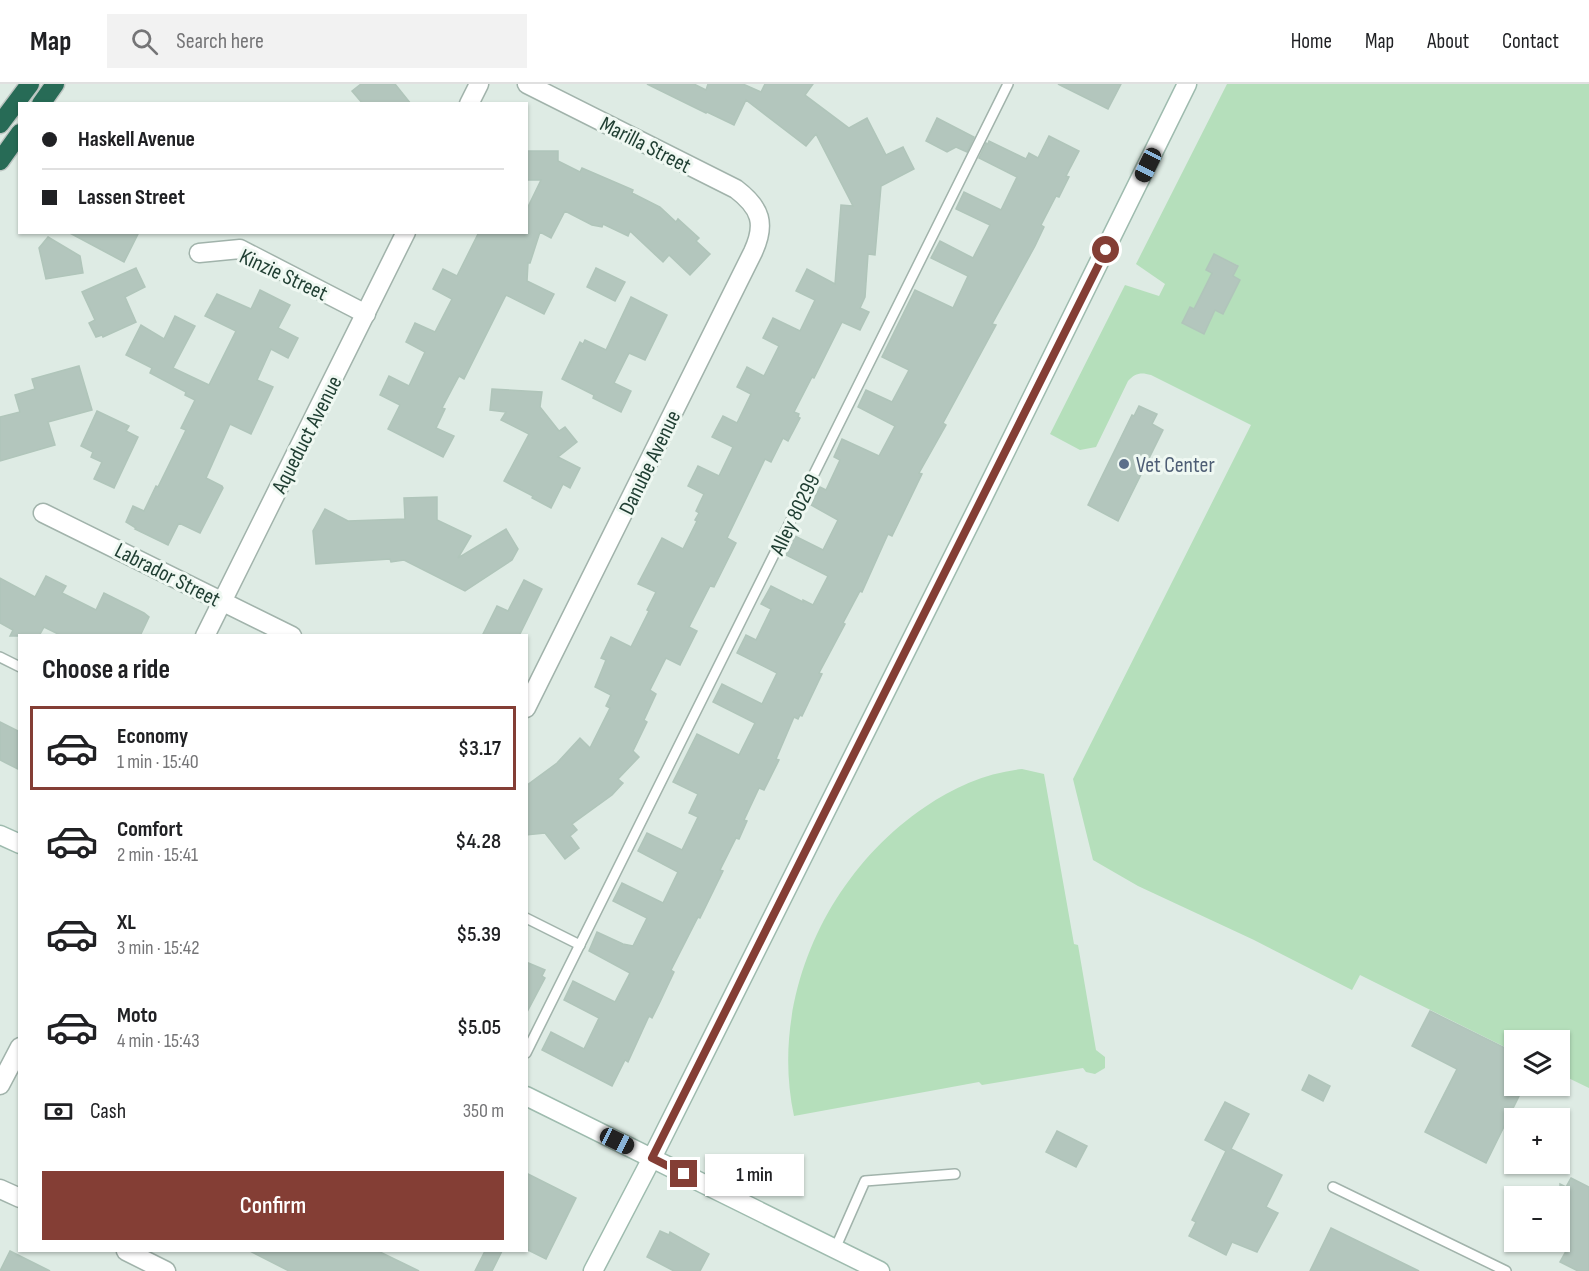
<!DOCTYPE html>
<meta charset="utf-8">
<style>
body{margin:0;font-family:"Sofia Sans Condensed",sans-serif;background:#f2f2f2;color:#202124;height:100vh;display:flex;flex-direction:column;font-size:22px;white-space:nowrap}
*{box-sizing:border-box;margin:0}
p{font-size:20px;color:#757577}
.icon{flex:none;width:33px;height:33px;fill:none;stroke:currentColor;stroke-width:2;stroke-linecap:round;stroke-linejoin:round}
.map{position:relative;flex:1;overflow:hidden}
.side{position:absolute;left:18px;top:550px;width:510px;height:618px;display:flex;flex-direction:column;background:#fff;border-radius:0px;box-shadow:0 2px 4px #0004}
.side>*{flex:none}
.top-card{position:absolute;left:18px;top:18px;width:510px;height:132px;border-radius:0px;box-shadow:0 2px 4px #0004;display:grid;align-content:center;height:132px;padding:0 24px;background:#fff}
.tools{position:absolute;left:1504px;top:946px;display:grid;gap:12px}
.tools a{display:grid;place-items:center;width:66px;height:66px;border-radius:0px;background:#fff;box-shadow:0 2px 4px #0004;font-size:30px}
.end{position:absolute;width:27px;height:27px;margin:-14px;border:8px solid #843e35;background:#fff;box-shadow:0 0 0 3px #fff}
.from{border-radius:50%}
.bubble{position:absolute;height:42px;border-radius:0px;background:#fff;box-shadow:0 2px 4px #0004;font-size:20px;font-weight:600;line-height:42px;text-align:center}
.car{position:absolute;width:18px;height:36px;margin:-18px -9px;border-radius:8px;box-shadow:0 0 4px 2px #0007;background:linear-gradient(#222 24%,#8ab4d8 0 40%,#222 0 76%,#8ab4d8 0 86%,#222 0)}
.top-card b{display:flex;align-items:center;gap:21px;height:57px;font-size:22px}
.top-card b+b{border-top:2px solid #e0e0e0}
.top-card i{width:15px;height:15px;background:#202124}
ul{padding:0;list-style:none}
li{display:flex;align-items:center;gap:18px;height:84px;margin:0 12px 9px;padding:0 12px;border:3px solid transparent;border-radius:0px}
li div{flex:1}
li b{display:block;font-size:22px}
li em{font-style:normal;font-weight:600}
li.on{border-color:#843e35}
li>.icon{width:54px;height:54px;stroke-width:1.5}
h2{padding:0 24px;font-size:27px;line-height:72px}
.pay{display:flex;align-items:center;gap:15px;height:66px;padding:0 24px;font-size:22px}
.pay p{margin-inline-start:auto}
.primary-button{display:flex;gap:12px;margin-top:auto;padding:12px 24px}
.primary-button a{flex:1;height:69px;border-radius:0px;background:#843e35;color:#fff;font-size:24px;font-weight:600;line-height:69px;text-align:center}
header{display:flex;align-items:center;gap:36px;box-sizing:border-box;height:84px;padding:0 30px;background:#fff;border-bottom:2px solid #e0e0e0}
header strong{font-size:28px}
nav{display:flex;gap:33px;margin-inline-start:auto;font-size:21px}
.search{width:420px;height:54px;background:#f2f2f2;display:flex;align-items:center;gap:15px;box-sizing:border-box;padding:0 21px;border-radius:0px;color:#757577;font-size:22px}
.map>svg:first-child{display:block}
</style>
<header>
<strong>Map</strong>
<div class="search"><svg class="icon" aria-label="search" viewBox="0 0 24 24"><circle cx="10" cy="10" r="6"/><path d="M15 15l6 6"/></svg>Search here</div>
<nav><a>Home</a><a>Map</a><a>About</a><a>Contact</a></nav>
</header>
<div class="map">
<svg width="1589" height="1187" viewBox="0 0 1589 1187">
<rect width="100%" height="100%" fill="#deebe4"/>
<g fill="#b5dfbb" fill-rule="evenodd">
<path d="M1227 0H1589V1004L1560 990V957H1515V968L1360 891 1352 906 1254 856 1138 802 1093 776 1073 695 1251 341 1151 291C1141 288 1135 289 1128 297L1096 363 1080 366 1050 350 1125 201 1159 212 1165 200 1136 180ZM1214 170 1237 181 1233 192 1240 196 1223 230 1215 226 1204 250 1182 239 1190 223 1194 225 1212 189 1207 186Z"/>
<path d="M1022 685 1044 690 1074 860 1078 861 1096 966 1105 973V984L1095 990 1086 988 1083 984 982 1001 979 998 794 1032C769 915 827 789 925 723 954 703 986 689 1022 685Z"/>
</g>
<g fill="#b3c6bd" stroke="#b0c5ba" stroke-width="1.5">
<path d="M361 0H395L411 20H363L352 7Z"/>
<path d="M647 0H694L706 6 708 0H743L761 8 765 0H813L805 11 849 44 867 34 886 71 903 63 914 85 881 102 875 171 868 170 865 213 860 224 869 228 860 246 842 238 814 294 812 293 794 328 799 330 798 333 800 334 788 357 783 354 771 378 765 375 727 454 736 459 714 503 710 502 689 543 697 547 680 581 666 574 650 606 656 610 644 636 647 638 633 667 639 673 618 695 623 699 612 711 572 740 577 746 570 752 579 764 565 775 545 749 526 751V702L557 679 580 654 590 664 610 624 606 622 611 611 595 603 606 576 601 574 611 553 631 563 649 527 647 526 656 508 638 500 662 454 683 465 697 437 695 436 699 429 696 427 704 410 688 402 698 382 719 392 733 363 712 353 723 332 737 339 751 310 737 303 747 283 764 292 779 262 763 254 773 234 800 247 815 216 796 207 807 185 835 200 841 121 853 122 816 50 806 62 746 16 734 41 707 28 706 29Z"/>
<path d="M1058 0H1121L1108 25Z"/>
<path d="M937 34 974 53 967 68 956 63 947 68 926 57Z"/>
<path d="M1049 52 1079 67 1066 92 1069 93 1059 113 1056 112 1041 141 1044 143 1035 162 992 240 996 241 943 339 946 341 919 389 922 390 892 452 888 450 862 508 860 507 843 539 845 540 819 589 822 590 802 632 800 631 798 635 794 633 776 675 779 676 764 706 759 704 744 736 747 737 739 755 736 754 720 786 723 787 700 834 698 833 671 886 674 888 659 920 652 934 649 932 628 978 625 976 612 1002 542 966 551 948 584 965 599 934 564 916 573 897 615 918 630 889 589 867 597 848 623 860 633 862 647 834 613 817 622 799 663 819 678 788 638 767 647 749 682 766 698 733 689 729 698 710 673 698 697 650 739 671 755 639 713 618 722 600 762 620 777 589 737 569 746 551 756 556 771 525 761 520 771 502 803 518V516L813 521 828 492 786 471 795 452 823 466 838 436 811 421 820 403 826 406 840 376 834 373 842 355 879 372 895 342 858 323 866 306 892 318 909 286 882 273 915 206 953 224 968 192 931 174 940 157 973 174 990 141 956 125 964 108 1001 126 1017 93 979 74 986 59 988 60 989 57 1026 75 1029 69 1038 74Z"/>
<path d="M526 67H558V77L580 88 582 84 633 106 632 109 660 123 676 138 678 135 699 154 696 157 710 170 690 191 669 171 663 178 630 147 628 152 603 140 602 143 592 141 565 127 551 154 540 148 530 179H528L527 197 554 210 544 230 506 211 464 295 459 292 442 324 445 325 436 344 454 352 443 373 388 345 400 321 380 311 389 292 409 302 425 268 406 258 415 239 435 248 452 215 433 205 443 185 457 192 479 148H526V127L541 96H526Z"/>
<path d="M68 148H139L124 178Z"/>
<path d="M48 153 80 172 83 189 46 195 39 164Z"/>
<path d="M1214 170 1238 182 1233 192 1240 196 1223 230 1215 226 1204 250 1182 239 1190 223 1194 225 1212 189 1206 186Z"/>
<path d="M136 184 145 203 125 213 136 238 103 253 102 251 96 253 89 239 95 236 82 208Z"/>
<path d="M596 184 625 198 615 217 587 203Z"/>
<path d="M260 206 290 221 278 244 298 254 288 274 271 265 257 296 273 303 251 350 230 340 206 394 222 402 223 404 200 449 179 439 168 461 135 445 136 444 126 438 133 422 144 427 156 402 158 403 186 346 181 344 195 316 185 311 186 308 150 289 152 284 126 271 141 241 164 255 175 232 195 242 173 284 209 301 236 247 205 232 217 210 251 225Z"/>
<path d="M631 213 667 231 645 276 629 269 614 299 631 307 621 328 593 314 594 311 562 295 580 258 583 260 585 256 606 266Z"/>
<path d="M79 282 92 326 48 338 55 361 0 377V333L20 328 15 311 35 305 32 295Z"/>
<path d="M492 305 542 308 540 323 559 347 565 343 577 358 558 373 580 384 570 404 563 400 551 424 532 414 533 412 504 397 529 350 501 336 506 328 490 326Z"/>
<path d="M1139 322 1157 330 1152 340 1163 346 1118 437 1088 421 1132 331 1134 332Z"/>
<path d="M97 327 129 342 126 347 138 353 114 404 94 395 102 378 91 373 93 368 81 362Z"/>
<path d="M437 413V436L471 452 458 474 506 445 518 465 512 476 465 507 404 476 391 478 390 475 316 480 313 447 325 425 348 437 405 435 404 414Z"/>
<path d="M46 492 66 502 62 509 96 526 104 509 144 529 149 533 140 552H62L44 543 39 552H10L13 546 0 539V494L35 513Z"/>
<path d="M524 496 542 505 519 552H482L497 522 508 527Z"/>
<path d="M0 638 20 648V686L0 676Z"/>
<path d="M526 878 545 886 542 892 545 894 526 930Z"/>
<path d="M1430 927 1515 969V1002H1524L1486 1079 1425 1048 1457 985 1412 962Z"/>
<path d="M1309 991 1330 1002 1323 1017 1302 1006Z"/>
<path d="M1225 1018 1249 1030 1231 1065 1282 1091 1266 1123 1278 1129 1257 1168 1232 1158 1226 1171 1189 1152 1196 1138 1192 1136 1226 1067 1205 1056Z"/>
<path d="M1057 1047 1087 1062 1076 1083 1046 1068Z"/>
<path d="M526 1089 576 1114 546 1175 526 1165Z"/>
<path d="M1571 1094 1589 1103V1187H1578L1560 1178 1566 1167 1560 1165V1100L1566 1103Z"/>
<path d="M1331 1144 1419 1187H1310Z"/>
<path d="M660 1147 669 1151 670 1148 709 1170 700 1187H674L647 1173Z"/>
<path d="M10 1167 50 1187H0Z"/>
<path d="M250 1167H378L419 1187H289Z"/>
<path d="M485 1167H502L492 1187H475Z"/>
</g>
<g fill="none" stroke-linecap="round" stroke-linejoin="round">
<defs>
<g id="lane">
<path d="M0 573 20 583"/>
<path d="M526 834 580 861"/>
<path d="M526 969 1008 0"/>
<path d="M1333 1103 1506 1187"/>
<path d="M835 1165 865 1097 955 1090"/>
</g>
<g id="street">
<path d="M469 20 479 0"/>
<path d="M199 169 240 165 366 230"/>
<path d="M43 429 292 552"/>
<path d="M205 552 406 148"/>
<path d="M526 624 753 168C766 140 761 124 736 105L527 0"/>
<path d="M0 1001 20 963"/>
<path d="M0 1105 20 1114"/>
<path d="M126 1167 166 1187"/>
</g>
<g id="secondary">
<path d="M0 751 20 760"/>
<path d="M526 1012 880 1187"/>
<path d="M593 1187 652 1074 980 419 1187 0"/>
</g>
<g id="highway">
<path d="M41 20 55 0"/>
<path d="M0 40 30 0"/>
<path d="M0 77 20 49"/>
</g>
</defs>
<use href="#lane" stroke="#a1b3ab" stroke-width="12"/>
<use href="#street" stroke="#a1b3ab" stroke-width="21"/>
<use href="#secondary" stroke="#9ebbae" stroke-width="21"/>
<use href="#highway" stroke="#bcc5c1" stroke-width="21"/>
<use href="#lane" stroke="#fff" stroke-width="9"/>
<use href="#street" stroke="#fff" stroke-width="18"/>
<use href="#secondary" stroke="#fff" stroke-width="18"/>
<use href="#highway" stroke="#276b56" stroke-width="18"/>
</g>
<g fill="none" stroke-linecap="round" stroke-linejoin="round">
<path stroke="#843e35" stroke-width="8" d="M684 1090 652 1074 1106 166"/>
</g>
<circle fill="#5c6f8a" stroke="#eff8f2" stroke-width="2" cx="1124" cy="380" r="6"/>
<g text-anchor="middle" stroke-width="6" stroke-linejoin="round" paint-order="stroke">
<g font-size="22" fill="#1e3d31" stroke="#eff8f2">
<text transform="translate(646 60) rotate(27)" y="8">Marilla Street</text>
<text transform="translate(284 190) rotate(25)" y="8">Kinzie Street</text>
<text transform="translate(306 350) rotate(-63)" y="8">Aqueduct Avenue</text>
<text transform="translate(649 378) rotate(-64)" y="8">Danube Avenue</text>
<text transform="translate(794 430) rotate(-64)" y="8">Alley 80299</text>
<text transform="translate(168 490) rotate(27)" y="8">Labrador Street</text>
</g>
<g font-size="22" fill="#4e5e75" stroke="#eff8f2" text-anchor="start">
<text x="1136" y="388">Vet Center</text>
</g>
</g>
</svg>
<div class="tools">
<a><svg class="icon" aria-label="layers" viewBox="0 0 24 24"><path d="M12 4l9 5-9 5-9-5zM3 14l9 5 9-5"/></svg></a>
<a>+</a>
<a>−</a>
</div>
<i class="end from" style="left:1106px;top:166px"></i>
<i class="end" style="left:684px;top:1090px"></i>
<div class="bubble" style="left:705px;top:1070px;width:99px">1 min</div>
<i class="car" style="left:1148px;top:81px;rotate:206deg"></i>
<i class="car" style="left:617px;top:1057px;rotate:116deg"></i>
<div class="top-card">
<b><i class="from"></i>Haskell Avenue</b>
<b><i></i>Lassen Street</b>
</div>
<section class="side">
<h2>Choose a ride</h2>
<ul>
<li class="on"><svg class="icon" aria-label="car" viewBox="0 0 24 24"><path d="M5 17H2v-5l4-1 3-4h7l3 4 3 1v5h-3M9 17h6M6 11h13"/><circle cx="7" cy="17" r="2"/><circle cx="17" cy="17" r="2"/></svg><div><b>Economy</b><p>1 min · 15:40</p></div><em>$3.17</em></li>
<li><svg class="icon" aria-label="car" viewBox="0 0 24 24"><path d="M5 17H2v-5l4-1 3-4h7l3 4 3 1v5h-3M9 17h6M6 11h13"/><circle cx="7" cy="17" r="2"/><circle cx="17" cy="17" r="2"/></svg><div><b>Comfort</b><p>2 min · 15:41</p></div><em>$4.28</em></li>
<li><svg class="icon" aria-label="car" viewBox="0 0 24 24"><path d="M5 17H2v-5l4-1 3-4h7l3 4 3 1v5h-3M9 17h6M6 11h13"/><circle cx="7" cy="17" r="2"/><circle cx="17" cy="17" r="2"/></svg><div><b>XL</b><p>3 min · 15:42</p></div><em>$5.39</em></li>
<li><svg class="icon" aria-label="car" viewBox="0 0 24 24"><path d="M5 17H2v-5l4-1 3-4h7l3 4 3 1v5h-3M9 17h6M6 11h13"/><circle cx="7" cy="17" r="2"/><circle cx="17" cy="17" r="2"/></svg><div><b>Moto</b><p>4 min · 15:43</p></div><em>$5.05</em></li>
</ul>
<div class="pay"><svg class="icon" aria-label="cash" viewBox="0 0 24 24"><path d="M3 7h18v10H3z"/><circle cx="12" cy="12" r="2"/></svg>Cash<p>350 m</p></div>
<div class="primary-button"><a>Confirm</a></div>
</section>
</div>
